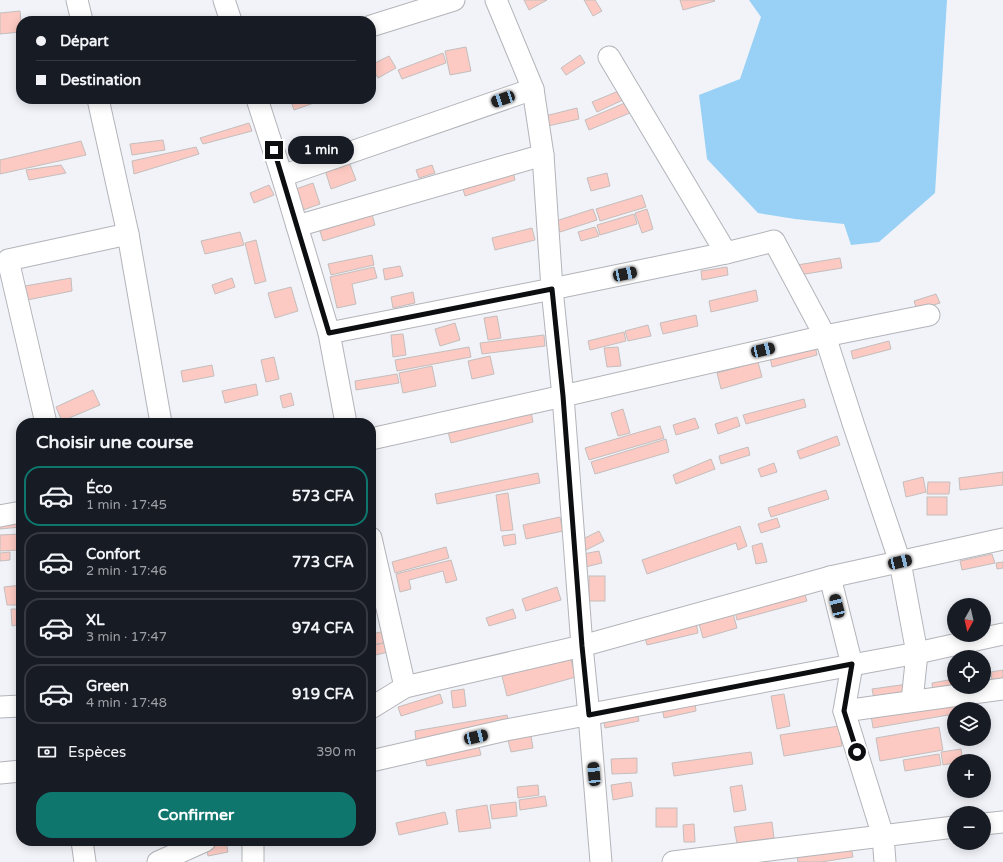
<!DOCTYPE html>
<html lang="fr">
<meta charset="utf-8">
<style>
body{margin:0;font-family:"Varela Round",sans-serif;background:#242831;color:#f1f3f6;height:100vh;display:flex;flex-direction:column;font-size:15px;white-space:nowrap}
*{box-sizing:border-box;margin:0}
p{font-size:13px;color:#9ea1a6}
.icon{flex:none;width:22px;height:22px;fill:none;stroke:currentColor;stroke-width:2;stroke-linecap:round;stroke-linejoin:round}
.map{position:relative;flex:1;overflow:hidden}
.panel{position:absolute;left:16px;top:418px;width:360px;height:428px;display:flex;flex-direction:column;background:#171b24;border-radius:16px;box-shadow:0 2px 10px #0003}
.panel>*{flex:none}
.banner{position:absolute;left:16px;top:16px;width:360px;height:88px;border-radius:16px;box-shadow:0 2px 10px #0003;display:grid;align-content:center;height:88px;padding:0 20px;background:#171b24}
.needle{width:26px;rotate:188deg}
.fabs{position:absolute;left:947px;top:598px;display:grid;gap:8px}
.fabs a{display:grid;place-items:center;width:44px;height:44px;border-radius:50%;background:#171b24;box-shadow:0 2px 10px #0003;font-size:20px}
.end{position:absolute;width:18px;height:18px;margin:-9px;border:5px solid #0d0e10;background:#fff;box-shadow:0 0 0 2px #fff}
.from{border-radius:50%}
.bubble{position:absolute;height:28px;border-radius:14px;background:#171b24;box-shadow:0 2px 10px #0003;font-size:13px;font-weight:700;line-height:28px;text-align:center}
.car{position:absolute;width:12px;height:24px;margin:-12px -6px;border-radius:5px;box-shadow:0 0 3px 1px #0007;background:linear-gradient(#222 24%,#8ab4d8 0 40%,#222 0 76%,#8ab4d8 0 86%,#222 0)}
.banner b{display:flex;align-items:center;gap:14px;height:38px;font-size:15px}
.banner b+b{border-top:1px solid #363941}
.banner i{width:10px;height:10px;background:#f1f3f6}
ul{padding:0;list-style:none}
li{display:flex;align-items:center;gap:12px;height:60px;margin:0 8px 6px;padding:0 12px;border:2px solid #363941;border-radius:16px}
li div{flex:1}
li b{display:block;font-size:15px}
li em{font-style:normal;font-weight:700}
li.selected{border-color:#0f766e}
li>.icon{width:36px;height:36px;stroke-width:1.5}
h2{padding:0 20px;font-size:18px;line-height:48px}
.pay{display:flex;align-items:center;gap:10px;height:44px;padding:0 20px;font-size:15px}
.pay p{margin-inline-start:auto}
.action{display:flex;gap:8px;margin-top:auto;padding:8px 20px}
.action a{flex:1;height:46px;border-radius:16px;background:#0f766e;color:#fff;font-size:16px;font-weight:700;line-height:46px;text-align:center}
.map>svg:first-child{display:block}
</style>
<div class="map">
<svg width="1003" height="862" viewBox="0 0 1003 862">
<rect width="100%" height="100%" fill="#f1f3f9"/>
<path fill="#98d1f5" d="M749 0H947L935 193 879 242 851 245 844 224 795 219 758 213 707 159 699 95 740 79 761 17Z"/>
<g fill="#fccac3" stroke="#c4bebd">
<path d="M524 0H547L529 10Z"/>
<path d="M584 0H595L602 11 593 16Z"/>
<path d="M680 0H714L715 1 683 10Z"/>
<path d="M20 11 21 21V32L0 34V13Z"/>
<path d="M466 47 471 71 450 75 445 51Z"/>
<path d="M443 53 446 63 402 79 398 70Z"/>
<path d="M580 55 585 63 566 75 561 68Z"/>
<path d="M389 56 396 68 378 78 371 65Z"/>
<path d="M621 90 625 99 597 112 592 102Z"/>
<path d="M290 99H312L314 103 294 110Z"/>
<path d="M627 102 632 112 589 130 585 120Z"/>
<path d="M577 108 579 119 548 126 545 116Z"/>
<path d="M249 123 252 131 203 144 200 138Z"/>
<path d="M163 140 165 150 132 155 130 144Z"/>
<path d="M81 141 86 155 0 174V160Z"/>
<path d="M196 147 199 154 134 174 132 161Z"/>
<path d="M349 162 356 180 331 189 325 170Z"/>
<path d="M61 165 66 173 29 180 26 170Z"/>
<path d="M432 165 435 173 419 178 416 170Z"/>
<path d="M513 171 515 180 465 196 462 186Z"/>
<path d="M607 173 610 186 591 191 587 178Z"/>
<path d="M313 183 320 204 300 211 293 190Z"/>
<path d="M269 185 274 195 254 203 250 193Z"/>
<path d="M642 195 646 207 600 221 596 209Z"/>
<path d="M593 209 597 220 560 232 556 221Z"/>
<path d="M647 209 653 229 642 233 635 213Z"/>
<path d="M371 211 375 225 323 241 319 228Z"/>
<path d="M634 214 637 224 600 235 597 225Z"/>
<path d="M595 227 599 236 581 241 578 232Z"/>
<path d="M532 228 535 240 495 250 492 238Z"/>
<path d="M240 232 244 245 205 254 201 241Z"/>
<path d="M256 240 266 281 255 284 245 243Z"/>
<path d="M372 255 374 265 331 275 328 264Z"/>
<path d="M840 258 842 268 799 275 797 265Z"/>
<path d="M400 266 403 276 385 280 383 269Z"/>
<path d="M374 267 377 278 352 284 356 304 337 308 330 277Z"/>
<path d="M727 267 728 275 702 280 701 271Z"/>
<path d="M71 278 72 291 27 300 25 286Z"/>
<path d="M232 278 235 287 215 294 212 285Z"/>
<path d="M291 287 298 311 275 318 268 293Z"/>
<path d="M756 290 758 301 711 312 709 301Z"/>
<path d="M413 292 415 303 393 308 391 297Z"/>
<path d="M936 294 940 303 917 310 914 301Z"/>
<path d="M696 315 698 326 663 334 660 323Z"/>
<path d="M497 316 501 338 488 340 484 318Z"/>
<path d="M455 323 460 340 440 346 435 329Z"/>
<path d="M648 325 651 336 628 341 625 331Z"/>
<path d="M624 332 626 341 590 350 588 341Z"/>
<path d="M403 334 406 355 393 357 391 335Z"/>
<path d="M544 335 545 346 482 354 480 343Z"/>
<path d="M889 341 891 349 853 359 851 351Z"/>
<path d="M815 346 817 355 772 367 770 357Z"/>
<path d="M469 347 471 357 397 371 395 360Z"/>
<path d="M618 347 621 366 607 367 604 348Z"/>
<path d="M490 356 494 374 472 379 468 361Z"/>
<path d="M274 357 279 379 266 382 261 360Z"/>
<path d="M758 362 762 377 721 389 717 373Z"/>
<path d="M212 365 214 376 183 382 181 371Z"/>
<path d="M432 366 436 386 403 393 399 373Z"/>
<path d="M397 374 399 383 356 390 355 381Z"/>
<path d="M256 384 258 395 225 403 222 391Z"/>
<path d="M93 390 100 405 62 421 56 407Z"/>
<path d="M291 393 294 405 283 408 280 396Z"/>
<path d="M804 399 806 407 746 424 743 415Z"/>
<path d="M623 409 630 433 618 436 611 413Z"/>
<path d="M531 412 533 422 451 443 448 432Z"/>
<path d="M737 417 740 426 718 434 715 424Z"/>
<path d="M695 418 699 428 676 435 673 425Z"/>
<path d="M660 426 664 438 589 460 585 448Z"/>
<path d="M837 436 840 445 800 459 797 451Z"/>
<path d="M666 439 669 452 595 474 591 462Z"/>
<path d="M748 447 750 455 721 464 719 456Z"/>
<path d="M711 459 715 469 676 484 673 475Z"/>
<path d="M774 463 777 472 761 477 758 469Z"/>
<path d="M1003 472V485L960 490 959 478Z"/>
<path d="M538 473 540 483 437 504 435 494Z"/>
<path d="M923 477 926 492 906 497 903 482Z"/>
<path d="M928 482H950L949 494H927Z"/>
<path d="M826 490 829 499 771 517 768 508Z"/>
<path d="M508 493 513 530 501 531 496 495Z"/>
<rect x="927" y="497" width="20" height="18"/>
<path d="M21 517V527L0 529V520Z"/>
<path d="M560 517 563 531 526 539 523 525Z"/>
<path d="M777 518 780 527 761 533 758 524Z"/>
<path d="M740 526 747 546 738 550 736 543 647 574 642 560Z"/>
<path d="M599 531 604 541 586 550 581 540Z"/>
<path d="M21 534V550L0 551V535Z"/>
<path d="M515 534 516 544 504 546 502 536Z"/>
<path d="M762 543 767 562 756 564 752 546Z"/>
<path d="M446 547 449 558 395 573 392 562Z"/>
<path d="M599 551 602 563 585 567 583 554Z"/>
<path d="M10 552V560L0 561V553Z"/>
<path d="M992 554 995 563 962 570 960 561Z"/>
<path d="M451 560 457 580 446 583 443 571 409 580 411 589 400 592 396 574Z"/>
<path d="M1003 562V568L997 569 996 563Z"/>
<rect x="589" y="576" width="16" height="25"/>
<path d="M21 585V605H7L4 587Z"/>
<path d="M557 587 561 600 526 611 522 599Z"/>
<path d="M803 589 807 601 737 620 734 608Z"/>
<path d="M11 609H21V624L12 626Z"/>
<path d="M513 609 516 618 489 626 486 618Z"/>
<path d="M732 610 737 628 703 638 698 620Z"/>
<path d="M696 622 698 633 647 645 644 634Z"/>
<path d="M386 631 389 642 371 645V634Z"/>
<path d="M391 641 393 651 371 656V646Z"/>
<path d="M570 657 576 677 507 696 502 676Z"/>
<path d="M1003 670V679L992 681 991 672Z"/>
<path d="M954 679V687L933 691 932 683Z"/>
<path d="M915 683 917 694 874 699 872 689Z"/>
<path d="M464 689 466 706 453 708 451 691Z"/>
<path d="M440 694 443 703 401 716 398 707Z"/>
<path d="M784 694 790 726 777 729 771 696Z"/>
<path d="M957 701 958 709H954V714L873 728 871 715Z"/>
<path d="M695 702 696 711 664 718 662 708Z"/>
<path d="M637 711 639 721 605 728 603 718Z"/>
<path d="M507 715 509 725 416 741 415 731Z"/>
<path d="M839 726 842 746 784 756 780 735Z"/>
<path d="M939 727 943 750 880 761 876 738Z"/>
<path d="M531 736 533 748 511 752 508 740Z"/>
<path d="M478 743 481 755 427 766 424 754Z"/>
<path d="M961 749 963 761H954V763L943 765 941 752Z"/>
<path d="M751 752 753 764 674 776 672 763Z"/>
<path d="M939 754 941 765 905 771 903 760Z"/>
<path d="M637 758V773L612 774 611 759Z"/>
<path d="M631 782 633 796 613 800 611 785Z"/>
<path d="M538 785 539 795 518 798 517 787Z"/>
<path d="M742 785 746 810 734 812 730 787Z"/>
<path d="M545 796 547 806 520 810 519 800Z"/>
<path d="M516 802 517 816 492 819 490 805Z"/>
<path d="M487 805 491 828 459 832 456 810Z"/>
<rect x="656" y="808" width="21" height="19"/>
<path d="M445 812 448 824 399 835 396 823Z"/>
<path d="M772 822 774 838 737 843 734 827Z"/>
<path d="M694 824 695 842H684L683 825Z"/>
<path d="M222 841H226L228 852 208 856 206 845Z"/>
<path d="M851 847 853 857 821 862H798L797 855Z"/>
</g>
<g fill="none" stroke-linecap="round" stroke-linejoin="round">
<defs>
<g id="street">
<path d="M77 0 82 21"/>
<path d="M224 0 231 21"/>
<path d="M496 0 533 89 543 155 552 289 563 396 582 646 589 715 601 862"/>
<path d="M371 26 454 0"/>
<path d="M609 57 726 253"/>
<path d="M98 99 128 234 161 423"/>
<path d="M257 99 282 176 329 333 346 423"/>
<path d="M282 176 533 89"/>
<path d="M297 226 543 155"/>
<path d="M329 333 552 289 726 253 774 241 825 336 854 426 900 562 917 653 912 701"/>
<path d="M46 423 8 260 128 234"/>
<path d="M371 439 563 396 825 336 929 315"/>
<path d="M0 516 21 512"/>
<path d="M371 538 405 687"/>
<path d="M830 577 852 665 844 711 883 836 885 862"/>
<path d="M0 707 21 706"/>
<path d="M371 708 405 687 582 646 830 577 1003 539"/>
<path d="M844 711 1003 689"/>
<path d="M371 761 506 730 852 665 917 653 1003 634"/>
<path d="M0 773 21 771"/>
<path d="M984 824 1003 822"/>
<path d="M82 841 85 862"/>
<path d="M253 841V862"/>
<path d="M158 862 205 841"/>
<path d="M673 862 954 827"/>
</g>
</defs>
<use href="#street" stroke="#b3b4b9" stroke-width="23"/>
<use href="#street" stroke="#fff" stroke-width="21"/>
</g>
<g fill="none" stroke-linecap="round" stroke-linejoin="round">
<path stroke="#0d0e10" stroke-width="5" d="M274 150 329 333 552 289 563 396 582 646 589 715 852 664 844 711 857 752"/>
</g>
</svg>
<div class="fabs">
<a><svg class="needle" viewBox="-14 -14 28 28"><path d="M0-13l5 13h-10z" fill="#e53935"/><path d="M0 13l5-13h-10z" fill="#9ea1a6"/></svg></a>
<a><svg class="icon" aria-label="locate" viewBox="0 0 24 24"><circle cx="12" cy="12" r="6"/><path d="M12 2v4M12 18v4M2 12h4M18 12h4"/></svg></a>
<a><svg class="icon" aria-label="layers" viewBox="0 0 24 24"><path d="M12 4l9 5-9 5-9-5zM3 14l9 5 9-5"/></svg></a>
<a>+</a>
<a>−</a>
</div>
<i class="end from" style="left:857px;top:752px"></i>
<i class="end" style="left:274px;top:150px"></i>
<div class="bubble" style="left:288px;top:136px;width:66px">1 min</div>
<i class="car" style="left:503px;top:99px;rotate:251deg"></i>
<i class="car" style="left:625px;top:274px;rotate:78deg"></i>
<i class="car" style="left:763px;top:350px;rotate:77deg"></i>
<i class="car" style="left:900px;top:562px;rotate:77deg"></i>
<i class="car" style="left:837px;top:606px;rotate:346deg"></i>
<i class="car" style="left:476px;top:737px;rotate:77deg"></i>
<i class="car" style="left:594px;top:774px;rotate:355deg"></i>
<div class="banner">
<b><i class="from"></i>Départ</b>
<b><i></i>Destination</b>
</div>
<section class="panel">
<h2>Choisir une course</h2>
<ul>
<li class="selected"><svg class="icon" aria-label="car" viewBox="0 0 24 24"><path d="M5 17H2v-5l4-1 3-4h7l3 4 3 1v5h-3M9 17h6M6 11h13"/><circle cx="7" cy="17" r="2"/><circle cx="17" cy="17" r="2"/></svg><div><b>Éco</b><p>1 min · 17:45</p></div><em>573 CFA</em></li>
<li><svg class="icon" aria-label="car" viewBox="0 0 24 24"><path d="M5 17H2v-5l4-1 3-4h7l3 4 3 1v5h-3M9 17h6M6 11h13"/><circle cx="7" cy="17" r="2"/><circle cx="17" cy="17" r="2"/></svg><div><b>Confort</b><p>2 min · 17:46</p></div><em>773 CFA</em></li>
<li><svg class="icon" aria-label="car" viewBox="0 0 24 24"><path d="M5 17H2v-5l4-1 3-4h7l3 4 3 1v5h-3M9 17h6M6 11h13"/><circle cx="7" cy="17" r="2"/><circle cx="17" cy="17" r="2"/></svg><div><b>XL</b><p>3 min · 17:47</p></div><em>974 CFA</em></li>
<li><svg class="icon" aria-label="car" viewBox="0 0 24 24"><path d="M5 17H2v-5l4-1 3-4h7l3 4 3 1v5h-3M9 17h6M6 11h13"/><circle cx="7" cy="17" r="2"/><circle cx="17" cy="17" r="2"/></svg><div><b>Green</b><p>4 min · 17:48</p></div><em>919 CFA</em></li>
</ul>
<div class="pay"><svg class="icon" aria-label="cash" viewBox="0 0 24 24"><path d="M3 7h18v10H3z"/><circle cx="12" cy="12" r="2"/></svg>Espèces<p>390 m</p></div>
<div class="action"><a>Confirmer</a></div>
</section>
</div>
